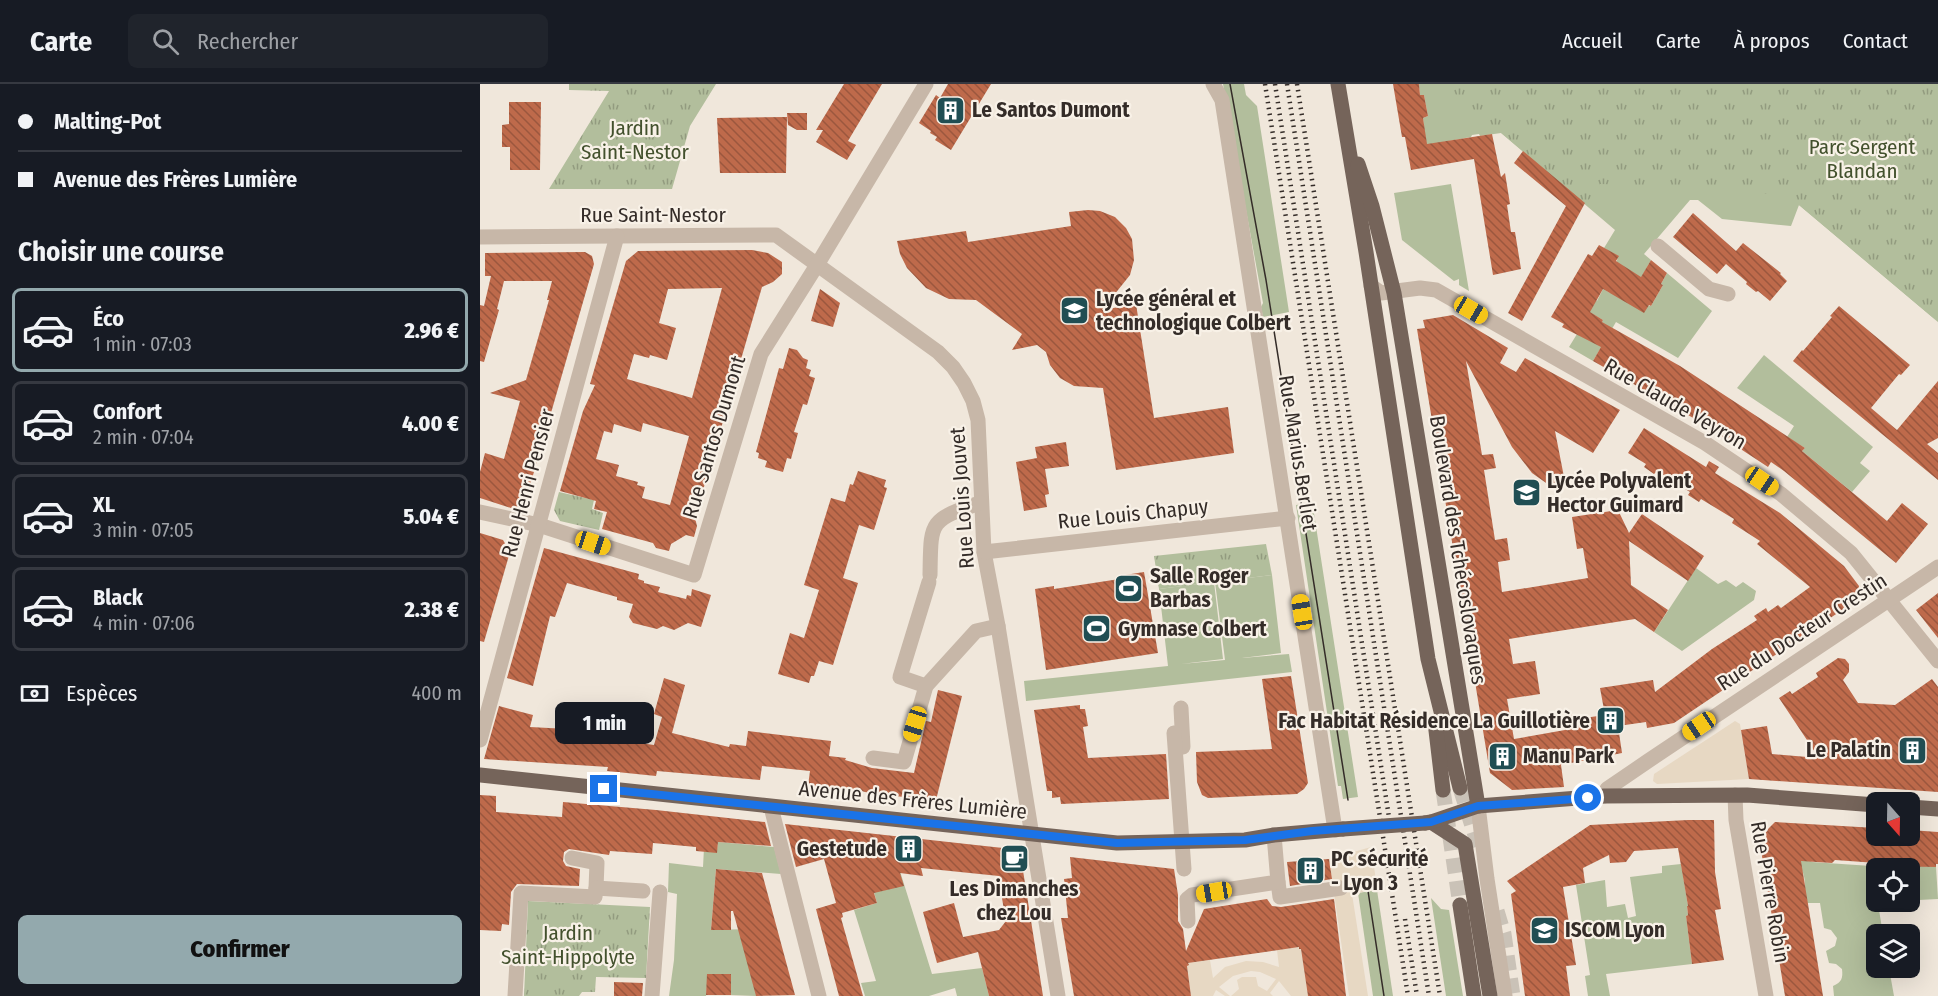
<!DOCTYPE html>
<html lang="fr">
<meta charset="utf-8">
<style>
body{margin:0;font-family:"Fira Sans Condensed",sans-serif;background:#20242c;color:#f1f3f6;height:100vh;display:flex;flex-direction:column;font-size:22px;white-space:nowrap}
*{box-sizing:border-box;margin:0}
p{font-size:20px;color:#9ea1a6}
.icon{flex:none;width:33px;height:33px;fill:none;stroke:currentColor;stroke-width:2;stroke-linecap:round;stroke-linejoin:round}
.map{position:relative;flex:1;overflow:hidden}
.side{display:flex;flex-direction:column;background:#171b24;width:480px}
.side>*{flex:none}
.banner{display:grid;align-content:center;height:132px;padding:0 18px;background:#171b24}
.needle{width:39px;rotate:160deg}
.buttons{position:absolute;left:1386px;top:708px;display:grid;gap:12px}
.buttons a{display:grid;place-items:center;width:54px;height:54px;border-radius:9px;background:#171b24;box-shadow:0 6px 24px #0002;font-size:30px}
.end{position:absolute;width:27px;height:27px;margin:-14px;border:8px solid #1a73e8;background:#fff;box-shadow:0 0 0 3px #fff}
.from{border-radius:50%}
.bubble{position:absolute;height:42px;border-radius:9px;background:#171b24;box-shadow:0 6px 24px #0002;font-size:20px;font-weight:800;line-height:42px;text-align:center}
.car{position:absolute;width:18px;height:36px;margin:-18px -9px;border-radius:8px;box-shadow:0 0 4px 2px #0007;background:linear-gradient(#f5c518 24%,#345 0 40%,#f5c518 0 76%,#345 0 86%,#f5c518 0)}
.banner b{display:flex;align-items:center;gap:21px;height:57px;font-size:22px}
.banner b+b{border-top:2px solid #363941}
.banner i{width:15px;height:15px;background:#f1f3f6}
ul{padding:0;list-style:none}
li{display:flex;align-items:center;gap:18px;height:84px;margin:0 12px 9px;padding:0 6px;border:3px solid #363941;border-radius:9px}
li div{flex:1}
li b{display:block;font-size:22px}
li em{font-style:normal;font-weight:800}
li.on{border-color:#93a9ad}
li>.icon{width:54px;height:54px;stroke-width:1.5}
h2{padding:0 18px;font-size:27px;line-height:72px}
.pay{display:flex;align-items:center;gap:15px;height:66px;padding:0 18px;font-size:22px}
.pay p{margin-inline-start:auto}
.button{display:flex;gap:12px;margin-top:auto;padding:12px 18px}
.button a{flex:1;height:69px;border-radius:9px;background:#93a9ad;color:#111;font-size:24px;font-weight:800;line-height:69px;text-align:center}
header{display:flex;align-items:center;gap:36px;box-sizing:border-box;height:84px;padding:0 30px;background:#171b24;border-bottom:2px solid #363941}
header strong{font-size:28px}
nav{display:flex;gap:33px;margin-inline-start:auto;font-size:21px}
.search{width:420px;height:54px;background:#20242c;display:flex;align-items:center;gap:15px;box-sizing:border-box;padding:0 21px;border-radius:9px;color:#9ea1a6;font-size:22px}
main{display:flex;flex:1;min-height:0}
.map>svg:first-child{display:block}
</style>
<header>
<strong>Carte</strong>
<div class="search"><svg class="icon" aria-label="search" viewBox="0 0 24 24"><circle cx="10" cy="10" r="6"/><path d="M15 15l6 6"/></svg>Rechercher</div>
<nav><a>Accueil</a><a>Carte</a><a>À propos</a><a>Contact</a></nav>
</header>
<main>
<section class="side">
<div class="banner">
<b><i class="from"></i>Malting-Pot</b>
<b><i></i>Avenue des Frères Lumière</b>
</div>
<h2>Choisir une course</h2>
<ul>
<li class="on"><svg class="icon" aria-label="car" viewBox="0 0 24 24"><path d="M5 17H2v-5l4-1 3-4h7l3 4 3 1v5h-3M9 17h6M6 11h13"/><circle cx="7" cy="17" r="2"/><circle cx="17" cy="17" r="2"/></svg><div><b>Éco</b><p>1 min · 07:03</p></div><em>2.96 €</em></li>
<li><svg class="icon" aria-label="car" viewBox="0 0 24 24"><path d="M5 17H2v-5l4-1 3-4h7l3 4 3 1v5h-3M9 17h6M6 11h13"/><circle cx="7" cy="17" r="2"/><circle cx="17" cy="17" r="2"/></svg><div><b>Confort</b><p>2 min · 07:04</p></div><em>4.00 €</em></li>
<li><svg class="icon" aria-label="car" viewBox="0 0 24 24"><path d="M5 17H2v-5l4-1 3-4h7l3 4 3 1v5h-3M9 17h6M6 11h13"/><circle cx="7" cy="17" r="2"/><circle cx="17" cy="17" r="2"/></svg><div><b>XL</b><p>3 min · 07:05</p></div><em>5.04 €</em></li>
<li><svg class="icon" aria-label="car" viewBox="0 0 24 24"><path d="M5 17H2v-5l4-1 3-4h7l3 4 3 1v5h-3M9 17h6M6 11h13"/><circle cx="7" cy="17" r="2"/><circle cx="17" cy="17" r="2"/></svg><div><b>Black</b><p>4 min · 07:06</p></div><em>2.38 €</em></li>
</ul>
<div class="pay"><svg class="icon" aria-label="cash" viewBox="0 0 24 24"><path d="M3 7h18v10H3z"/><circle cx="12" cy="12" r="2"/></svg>Espèces<p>400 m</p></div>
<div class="button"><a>Confirmer</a></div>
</section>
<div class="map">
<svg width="1458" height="912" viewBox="0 0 1458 912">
<defs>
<pattern id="park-tufts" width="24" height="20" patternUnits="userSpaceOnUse" patternTransform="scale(1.5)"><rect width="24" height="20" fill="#b2be9c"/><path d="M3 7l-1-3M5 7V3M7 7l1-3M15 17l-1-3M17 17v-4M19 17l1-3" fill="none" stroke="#929b7f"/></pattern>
<pattern id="building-back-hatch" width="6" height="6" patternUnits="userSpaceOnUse" patternTransform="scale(1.5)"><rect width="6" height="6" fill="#be6a4b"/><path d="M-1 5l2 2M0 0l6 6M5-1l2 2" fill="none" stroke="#9b573e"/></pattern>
</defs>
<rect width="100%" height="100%" fill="#f0e7db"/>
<g fill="#b2be9c">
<path d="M743 0H764L766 11 777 22 809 228 783 233 781 223 783 219Z"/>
<path d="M939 0H986L1308 93 1458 238 1319 121 1311 142 1242 135 1218 116H1210L1164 170 1171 176 1147 219 1171 222 1183 201 1181 200 1187 189 1232 227 1198 274 1136 238 1113 277 1089 263 1097 250 1111 257 1123 236 1104 225 1109 214 1117 217 1123 205 1130 209 1138 172 1124 164 1135 146 1021 49 1000 52 999 50 992 51 991 53 946 61 943 34 948 32 944 11H940Z"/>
<path d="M971 100 989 207 979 201V195L974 197 922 156 914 109Z"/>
<path d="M1284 271 1393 363 1380 379 1390 387 1372 408 1322 367 1325 364 1307 353 1314 342 1257 304Z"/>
<path d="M831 419 833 423 878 713 863 715 861 702H858L816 421Z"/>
<path d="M1216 484 1238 500 1246 496 1256 503 1263 498 1276 507 1274 516 1202 567 1174 548Z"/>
<path d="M792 491 801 569 762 574 809 570 812 588 546 617 544 597 688 582 679 505 734 498 743 575 701 580 745 576 735 498Z"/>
<path d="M238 758 294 763 301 790 236 785 231 846 272 845 276 912 251 911V890H228L226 912H189L194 876 197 810 188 808 189 779 223 783 224 764 237 766Z"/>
<path d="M1325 771 1332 778 1421 784H1396V818H1430L1429 781 1456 783 1458 815 1439 816 1438 824 1399 826 1403 850H1396V884H1409L1414 912H1354L1353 902C1362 898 1363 894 1362 885L1356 880 1349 879 1346 867 1355 862 1357 854 1351 846 1344 844 1340 819H1323C1325 806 1328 790 1317 780Z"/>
<path d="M1201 780 1208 822 1207 823 1208 831 1206 832 1212 880 1126 890 1130 912H1108L1105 892 1110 891 1096 801 1125 796 1127 823 1145 820 1148 834 1156 832 1150 793 1182 789V782Z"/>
<path d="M419 784 452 890 502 884 509 912H477L475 904 449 912H385L381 899 396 897 374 826 397 819 390 794Z"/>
<path d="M897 806 913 912H893L878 809Z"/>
<path d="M951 814 961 825 969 826 983 912H966Z"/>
</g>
<g fill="url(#park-tufts)">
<path d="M89 0H236L210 42 192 105H69L129 7 89 6Z"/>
<path d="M963 0H1458V238L1307 111 1120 100 1106 120Z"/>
<path d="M79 408 114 416 112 425 123 429 119 446 80 437 74 426Z"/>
<path d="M786 460 792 491 679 505 674 472Z"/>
<path d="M48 817 170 823 166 894 116 893 115 908H102L99 912H44Z"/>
</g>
<g fill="#e7d8c3">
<path d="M1255 637 1260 640 1269 695 1177 700 1173 697 1174 690Z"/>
<path d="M891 763 897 803 894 806 872 810 888 912H869L849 775Z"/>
<path d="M819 863 821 865 828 912H811L799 897 790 909 793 912H751L759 905 757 896 762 893H776L778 902 787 907 796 895 780 888 771 887 753 892 739 903 750 912H745L736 906 733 912H711L707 882 708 879 730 876 733 894 745 883 766 877 783 878 799 883 797 866Z"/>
</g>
<g fill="url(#building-back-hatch)" fill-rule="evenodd">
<path d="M364 0H402L368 57 376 61 367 76 336 58 343 46H336Z"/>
<path d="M468 0H511L471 66 455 56 457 53 450 49 451 47 439 39 456 11 460 14Z"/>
<path d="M913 0H939L940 11H944L948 32 943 34 947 60 1012 50 1021 93 1025 89 1030 120 1027 121 1031 148H1035L1041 185 1013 191 994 75 931 86 925 53H922Z"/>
<path d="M29 18H61L60 86H30V63H22V41L29 40Z"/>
<path d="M307 29H327V46H317L308 41Z"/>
<path d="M307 33 306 89H240L237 34Z"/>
<path d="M1043 67 1105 119 1042 237 1028 229 1086 122 1034 79Z"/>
<path d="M608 126 620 127 635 133 646 144 652 155 654 176 650 191 622 226 656 220 674 334 748 323 754 369 636 386 623 304 594 302 580 294 570 281 566 268 557 261 532 266 542 250 496 216 469 215 446 204 427 184 420 170 417 157 486 147 488 158 591 142 589 128Z"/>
<path d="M1213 129 1256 167 1263 159 1301 189 1300 190 1307 197 1290 217 1278 207 1276 208 1266 200 1267 198 1246 180 1237 190 1193 153Z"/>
<path d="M1119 161 1139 172 1136 177 1161 193 1171 176 1187 189 1181 200 1183 201 1171 222 1169 221 1164 229 1123 205 1110 228 1123 236 1122 238 1200 282 1325 364 1322 367 1407 437 1422 419 1448 440 1416 479 1304 387 1291 378 1288 383 1215 335 1113 277 1121 263 1082 243 1084 240 1071 233 1108 170 1112 172Z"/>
<path d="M272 166 288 169 302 178V190L293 198 282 203 215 434 217 442 214 453 206 451 191 460 189 467 176 464 173 459 122 445 127 428 114 425 116 417 80 407 103 327 115 301 110 300 146 177 158 167ZM242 204 212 314 147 295 154 270 169 274 170 271 187 276 196 244 179 239 188 205ZM163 339 209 352 190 421 162 414 165 403 157 401 158 398 136 392 139 381 116 375 124 347 132 349 134 340 161 348Z"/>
<path d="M105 168 112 172 114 180 45 419 34 425 0 414V388L5 369 24 375 40 317 10 309 46 296 69 216H67L72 197H24L17 225 19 226 4 278 0 277V221L4 222 11 192H5V169Z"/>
<path d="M340 205 360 219 353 243 331 237Z"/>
<path d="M1359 222 1430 281 1421 291 1419 290 1391 324 1417 346 1458 297V354L1447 360 1458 369V396L1313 277 1322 266 1323 267 1352 233 1350 232Z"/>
<path d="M973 231 1028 264 1020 279 1036 288 1045 274 1140 326 1113 369 1075 347 1084 393 1083 400 1076 406 1052 389 1032 363 986 277 1002 371 1013 370 1016 384 1004 386 1015 456 1027 454 1030 476 1018 478 1022 508 1108 494 1103 464 1097 465 1092 433 1138 426 1149 449 1162 430 1224 472 1208 497 1149 457 1151 501 1188 526 1174 548 1155 535 1029 555 1033 580 1055 577 1060 610 1027 615 1034 655 1085 646 1082 632 1097 630V635L1125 631 1120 604 1173 596 1175 608 1232 565 1277 536 1274 532 1286 524 1288 528 1298 521 1301 524 1330 503 1277 460 1280 457 1252 439 1254 435 1221 415 1219 418 1208 411 1210 408 1177 387 1174 390 1164 383 1166 380 1148 369 1164 344 1226 383 1229 377 1239 383 1235 389 1300 429 1364 482 1379 502 1377 516 1194 639 1167 644 1166 638 1138 642 1142 669 1081 681 1084 703 1032 706 1010 689 937 245 945 244 943 236Z"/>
<path d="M309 264 317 266 323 274 328 276 326 284 331 286 329 292 335 294 327 321 323 320 314 348 318 349 311 375 307 374 303 388 285 383 287 377 278 374 279 369 276 368 299 284 303 285Z"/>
<path d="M586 358 589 382 565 385 569 410 565 411 567 423 544 427 536 378 557 374 555 363Z"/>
<path d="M378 387 406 396 404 403 407 404 394 446 379 441 363 494 378 499 353 581 339 577 334 592H331L329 599 298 590 310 549 324 554 339 506 324 501 351 414 365 418 370 400 373 401Z"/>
<path d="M0 449 23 456 30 468 4 558 0 557Z"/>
<path d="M64 464 159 490 158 495 164 497V499L180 503 178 508 206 515 207 511 211 512 212 505 231 511 221 543 208 539 194 546 183 542 177 545 153 539 149 533 153 520 137 516V513L87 499 75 533 70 532 53 602 27 594Z"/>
<path d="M664 488 678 569 566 586 555 505 574 502V505L646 494 645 491Z"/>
<path d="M1458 509V554L1436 526Z"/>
<path d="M1358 574 1365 575 1369 580V588L1363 596 1378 619 1415 621 1452 595 1458 603V708L1269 695 1261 646 1287 642 1292 670 1339 674 1299 614 1310 607 1312 610 1338 593 1336 589Z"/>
<path d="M811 592 828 699 824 705 817 710 728 714 722 711 717 698 716 668 792 665 782 595Z"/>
<path d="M184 594 205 601 192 649 249 663 250 660 266 662 268 647 351 657 349 672 366 674 365 676 392 684 434 689 446 637 451 638 458 606 482 612 456 716 442 713 441 715 389 709 370 704V707L328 702 330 687 282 682 280 696 177 687 176 692 127 687 128 683 4 675 19 622 53 631 50 643 107 646V649L148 650 146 657 174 661 182 633 174 630Z"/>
<path d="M600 621V625H605L608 642 603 643 608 674 686 670 689 715 581 720 580 713 572 714V707H567L554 626Z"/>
<path d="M0 711 16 712V728L82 733 83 718 176 726 285 738 291 762 238 758 237 769 216 767V763L173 759 172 770 130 767 129 771 89 765 84 768 83 777 86 782 100 785 99 802 37 800 31 808 29 841 22 840 21 847 0 846Z"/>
<path d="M1208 736H1234L1235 788 1241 825 1235 826 1244 876 1212 880 1206 832 1208 831 1207 822H1208L1198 764 1154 767 1146 778 1130 779 1129 771 1103 784 1105 799 1083 803 1096 881 1086 882 1090 912H1045L1031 810 1036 807 1027 797 1110 741Z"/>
<path d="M1295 738 1396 744V752H1430V746L1458 748V780H1456V783L1397 782V779L1355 776 1352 779 1321 777 1343 912H1305L1279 754Z"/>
<path d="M305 740 532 765 541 774 563 912H509L498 868 457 879 443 828 474 819 483 853 519 846 526 837 520 803 519 792 441 784 443 792 420 789 424 802 394 809 397 819 362 829 363 833 361 834 383 912H359L336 825 356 819 344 775 316 783Z"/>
<path d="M590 773 694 785 698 811V837L703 845 706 867 724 825 787 815 792 822 801 823 854 815 866 912H828L821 865H819V863L708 879 709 881 707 882 711 912H594L581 834H588L584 795 592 794Z"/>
<path d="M849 775 852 795 810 802 807 778Z"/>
<path d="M236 785 282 789 315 911 276 912 253 827H251V846H231Z"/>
<path d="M227 890H251V911H226Z"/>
<path d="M134 898 163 899 162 912H134Z"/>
</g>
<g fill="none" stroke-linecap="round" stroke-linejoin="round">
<g stroke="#cac2b7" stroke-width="15" stroke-dasharray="15 8" stroke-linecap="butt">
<path d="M980 704 1000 767"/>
<path d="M963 706 980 821"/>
<path d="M1017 827 1024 850 1033 912"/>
</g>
<g stroke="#c7b7a8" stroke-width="15">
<path d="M733 0 742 16 855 746"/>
<path d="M0 153 296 151 458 268 473 283 484 299 493 317 498 336 504 468 518 542 578 912"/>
<path d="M1178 162 1229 205 1248 210"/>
<path d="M891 202 901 209 940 204 956 206 1225 359 1301 410 1371 469 1458 577"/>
<path d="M0 428 59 441 214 491 281 270 337 181 446 0"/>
<path d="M504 468 808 434"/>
<path d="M450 491C451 438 448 436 500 419"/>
<path d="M446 602 420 593 449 498"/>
<path d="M701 624 703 663"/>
<path d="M694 649 704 785"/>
<path d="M0 656 137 152"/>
<path d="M393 674 424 678 446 602 496 547 518 542"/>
<path d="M1255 711 1256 736 1286 912"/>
<path d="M1124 712 1127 705 1168 677 1458 483"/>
<path d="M998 722 1007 795 1025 912"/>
<path d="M291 723 339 912"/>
<path d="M92 774 117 779 116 804"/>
<path d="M798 798 800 813 861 804"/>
<path d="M708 837 707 815 712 811 798 798 794 751"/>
<path d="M35 912 41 809 115 813 116 804 163 807"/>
<path d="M172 912 180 808"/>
</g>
<g stroke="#75645a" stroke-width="15">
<path d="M858 0 886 168 948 575 980 704"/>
<path d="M878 80 892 122 914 209 998 722"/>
<path d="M955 638 963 706"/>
<path d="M0 691 637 759 765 756 794 751 863 745"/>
<path d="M1430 723 1458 725"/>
<path d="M951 738 985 760 1010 912"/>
<path d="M945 739 951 738 998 722 1124 712 1267 711 1396 721"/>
<path d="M980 821 994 912"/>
</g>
<g stroke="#342c28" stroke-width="1.5">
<path d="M750 0 786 196 868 716"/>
<path d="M888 807 904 912"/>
</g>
<g stroke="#342c28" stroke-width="4.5" stroke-dasharray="1.5 4.5" stroke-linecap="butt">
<path d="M785 0 928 912"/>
<path d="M795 0 911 746"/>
<path d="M807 0 949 912"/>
<path d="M817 0 960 912"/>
<path d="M925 835 937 912"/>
</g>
<path stroke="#75645a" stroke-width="15" d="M863 745 945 739"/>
</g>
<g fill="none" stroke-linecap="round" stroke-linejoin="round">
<path stroke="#1a73e8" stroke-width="8" d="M124 705 637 759 765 756 832 747 951 738 998 722 1108 714"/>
</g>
<defs>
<symbol id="building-square" viewBox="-11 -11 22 22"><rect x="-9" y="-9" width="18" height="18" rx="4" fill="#204e53" stroke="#f8f1e7"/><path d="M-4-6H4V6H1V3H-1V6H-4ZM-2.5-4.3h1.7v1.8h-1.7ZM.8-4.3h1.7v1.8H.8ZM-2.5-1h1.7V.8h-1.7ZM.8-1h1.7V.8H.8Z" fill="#fff"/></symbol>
<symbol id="school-square" viewBox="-11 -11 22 22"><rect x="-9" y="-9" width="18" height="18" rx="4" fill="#204e53" stroke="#f8f1e7"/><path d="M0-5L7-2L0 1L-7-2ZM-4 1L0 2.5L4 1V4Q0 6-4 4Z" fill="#fff"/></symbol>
<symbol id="stadium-square" viewBox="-11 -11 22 22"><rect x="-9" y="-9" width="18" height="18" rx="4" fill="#204e53" stroke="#f8f1e7"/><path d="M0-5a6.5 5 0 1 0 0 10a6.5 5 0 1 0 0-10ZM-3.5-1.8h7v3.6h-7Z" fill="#fff"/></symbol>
<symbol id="cafe-square" viewBox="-11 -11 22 22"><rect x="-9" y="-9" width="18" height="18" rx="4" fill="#204e53" stroke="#f8f1e7"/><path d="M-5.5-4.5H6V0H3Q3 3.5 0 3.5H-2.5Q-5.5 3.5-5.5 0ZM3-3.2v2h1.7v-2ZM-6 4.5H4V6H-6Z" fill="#fff"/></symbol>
<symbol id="university-square" viewBox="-11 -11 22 22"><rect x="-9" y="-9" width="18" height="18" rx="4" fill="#204e53" stroke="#f8f1e7"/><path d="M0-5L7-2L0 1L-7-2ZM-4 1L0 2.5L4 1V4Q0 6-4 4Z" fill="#fff"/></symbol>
</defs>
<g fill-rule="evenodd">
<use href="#building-square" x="454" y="10" width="33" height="33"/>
<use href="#school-square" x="578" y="210" width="33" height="33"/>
<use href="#school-square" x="1030" y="392" width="33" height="33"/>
<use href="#stadium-square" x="632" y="488" width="33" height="33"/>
<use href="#stadium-square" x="600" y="528" width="33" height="33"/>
<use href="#building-square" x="1114" y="620" width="33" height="33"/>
<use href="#building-square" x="1416" y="650" width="33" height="33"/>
<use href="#building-square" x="1006" y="656" width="33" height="33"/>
<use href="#building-square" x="412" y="748" width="33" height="33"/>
<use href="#cafe-square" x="518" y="758" width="33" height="33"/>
<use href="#building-square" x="814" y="770" width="33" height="33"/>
<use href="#university-square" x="1048" y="830" width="33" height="33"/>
</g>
<g text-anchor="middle" stroke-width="4.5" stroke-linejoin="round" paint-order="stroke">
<g font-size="21" font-weight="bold" fill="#342c28" stroke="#f8f1e7" text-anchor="start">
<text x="492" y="33">Le Santos Dumont</text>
<text x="616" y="222">Lycée général et<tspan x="616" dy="24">technologique Colbert</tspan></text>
<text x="1067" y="404">Lycée Polyvalent<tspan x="1067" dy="24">Hector Guimard</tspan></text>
<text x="670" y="499">Salle Roger<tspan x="670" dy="24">Barbas</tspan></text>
<text x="638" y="552">Gymnase Colbert</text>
<text x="1110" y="644" text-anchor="end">Fac Habitat Résidence La Guillotière</text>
<text x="1411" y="673" text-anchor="end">Le Palatin</text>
<text x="1043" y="679">Manu Park</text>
<text x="407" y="772" text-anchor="end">Gestetude</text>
<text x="851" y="782">PC sécurité<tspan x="851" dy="24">- Lyon 3</tspan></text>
<text x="534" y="812" text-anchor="middle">Les Dimanches<tspan x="534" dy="24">chez Lou</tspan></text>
<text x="1085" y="853">ISCOM Lyon</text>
</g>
<g font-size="21" fill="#43512d" stroke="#f8f1e7">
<text x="155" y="51">Jardin<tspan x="155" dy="24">Saint-Nestor</tspan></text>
<text x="1382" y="70">Parc Sergent<tspan x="1382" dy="24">Blandan</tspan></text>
<text x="88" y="856">Jardin<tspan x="88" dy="24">Saint-Hippolyte</tspan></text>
</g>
<g font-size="21" fill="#342c28" stroke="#f8f1e7">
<text x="173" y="138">Rue Saint-Nestor</text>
<text transform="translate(1195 320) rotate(30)" y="7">Rue Claude Veyron</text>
<text transform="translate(234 353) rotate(-73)" y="7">Rue Santos Dumont</text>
<text transform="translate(818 369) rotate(81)" y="7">Rue Marius Berliet</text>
<text transform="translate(48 399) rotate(-75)" y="7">Rue Henri Pensier</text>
<text transform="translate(482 414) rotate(-94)" y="7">Rue Louis Jouvet</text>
<text transform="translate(653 430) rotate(-6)" y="7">Rue Louis Chapuy</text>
<text transform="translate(978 466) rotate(81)" y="7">Boulevard des Tchécoslovaques</text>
<text transform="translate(1322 548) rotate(-33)" y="7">Rue du Docteur Crestin</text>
<text transform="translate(433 716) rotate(6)" y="7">Avenue des Frères Lumière</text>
<text transform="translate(1290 808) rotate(80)" y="7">Rue Pierre Robin</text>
</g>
</g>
</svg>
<div class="buttons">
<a><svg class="needle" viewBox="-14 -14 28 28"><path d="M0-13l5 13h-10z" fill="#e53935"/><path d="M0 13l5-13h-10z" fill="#9ea1a6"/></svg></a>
<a><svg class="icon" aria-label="locate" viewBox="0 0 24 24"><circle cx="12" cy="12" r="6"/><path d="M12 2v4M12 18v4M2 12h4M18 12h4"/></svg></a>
<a><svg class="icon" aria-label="layers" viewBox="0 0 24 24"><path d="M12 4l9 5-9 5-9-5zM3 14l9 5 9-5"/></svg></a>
</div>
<i class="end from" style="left:1108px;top:714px"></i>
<i class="end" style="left:124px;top:705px"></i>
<div class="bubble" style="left:75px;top:618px;width:99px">1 min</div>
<i class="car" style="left:991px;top:226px;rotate:120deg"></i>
<i class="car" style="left:1282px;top:397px;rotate:124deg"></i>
<i class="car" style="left:113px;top:459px;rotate:108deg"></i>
<i class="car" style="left:822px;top:528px;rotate:351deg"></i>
<i class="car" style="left:435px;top:640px;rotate:197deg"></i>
<i class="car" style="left:1219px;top:642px;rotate:236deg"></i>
<i class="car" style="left:734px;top:808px;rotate:261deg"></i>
</div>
</main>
